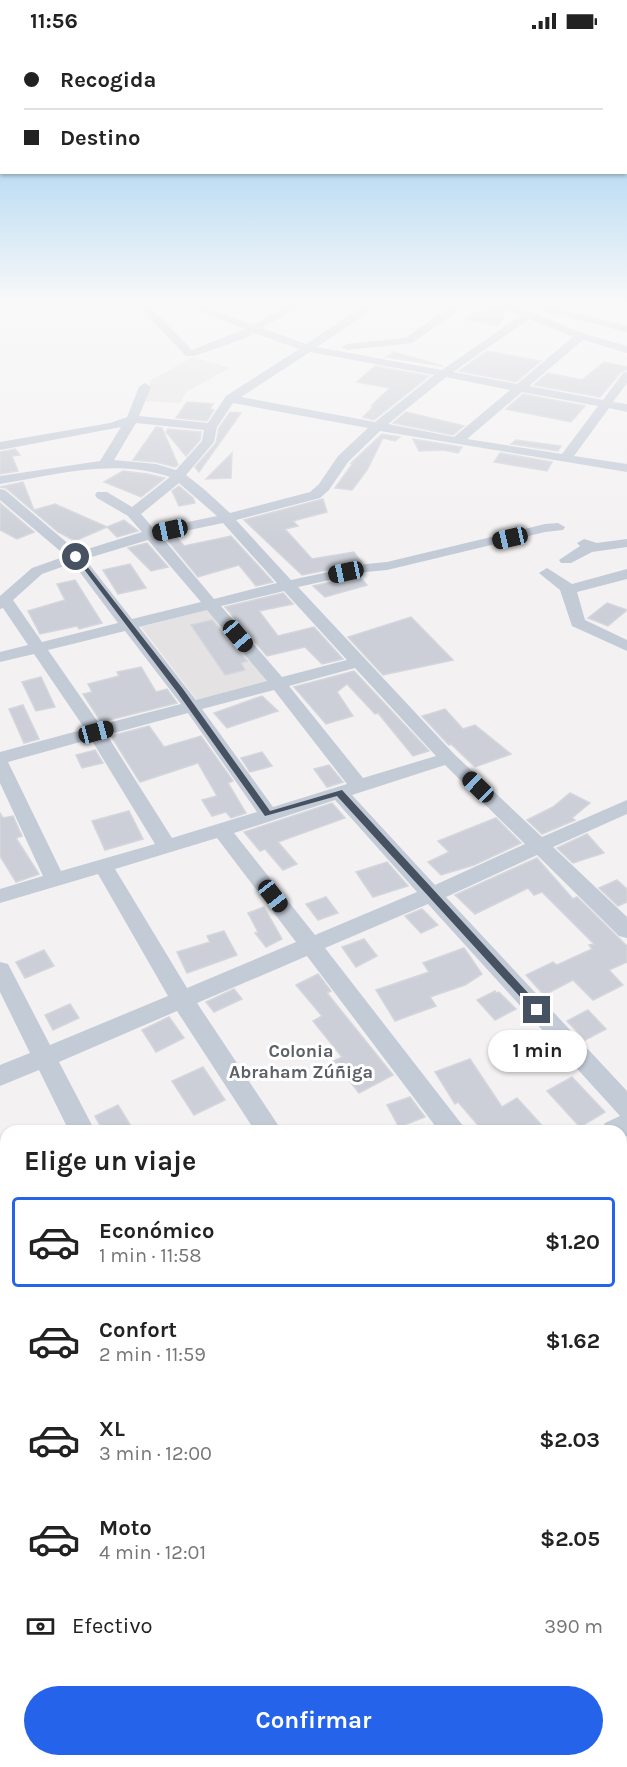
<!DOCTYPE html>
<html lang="es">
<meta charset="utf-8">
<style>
body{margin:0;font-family:Karla,sans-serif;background:#f2f2f2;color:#222;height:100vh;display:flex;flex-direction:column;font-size:22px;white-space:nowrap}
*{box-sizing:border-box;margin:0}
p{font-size:20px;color:#767676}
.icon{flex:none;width:33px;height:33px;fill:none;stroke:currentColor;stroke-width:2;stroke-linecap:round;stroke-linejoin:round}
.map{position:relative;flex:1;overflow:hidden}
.details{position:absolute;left:0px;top:1083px;width:627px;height:642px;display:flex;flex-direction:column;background:#fff;border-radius:18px 18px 0 0;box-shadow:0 2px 4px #0004}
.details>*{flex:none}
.guide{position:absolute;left:0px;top:0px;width:627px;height:132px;box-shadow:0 2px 4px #0004;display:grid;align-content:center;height:132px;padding:0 24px;background:#fff}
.end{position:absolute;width:27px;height:27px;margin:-14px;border:8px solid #465161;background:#fff;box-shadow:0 0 0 3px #fff}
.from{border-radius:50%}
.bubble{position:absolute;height:42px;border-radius:21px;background:#fff;box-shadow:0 2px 4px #0004;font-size:20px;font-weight:700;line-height:42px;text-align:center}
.car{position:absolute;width:18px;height:36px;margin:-18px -9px;border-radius:8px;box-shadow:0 0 4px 2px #0007;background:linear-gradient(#222 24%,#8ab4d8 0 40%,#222 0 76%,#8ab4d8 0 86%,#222 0)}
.guide b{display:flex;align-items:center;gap:21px;height:57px;font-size:22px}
.guide b+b{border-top:2px solid #e0e0e0}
.guide i{width:15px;height:15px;background:#222}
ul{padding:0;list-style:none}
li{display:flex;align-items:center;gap:18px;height:90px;margin:0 12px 9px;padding:0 12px;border:3px solid transparent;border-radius:6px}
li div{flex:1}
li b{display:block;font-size:22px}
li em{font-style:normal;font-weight:700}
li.current{border-color:#2563eb}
li>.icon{width:54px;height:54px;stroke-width:1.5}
h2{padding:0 24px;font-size:27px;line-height:72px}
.pay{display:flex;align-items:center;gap:15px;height:66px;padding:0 24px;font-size:22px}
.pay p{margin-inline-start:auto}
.button{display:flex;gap:12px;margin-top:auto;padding:12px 24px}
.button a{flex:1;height:69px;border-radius:36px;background:#2563eb;color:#fff;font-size:24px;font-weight:700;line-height:69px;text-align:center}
.status{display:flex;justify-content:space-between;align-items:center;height:42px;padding:0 30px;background:#fff;direction:ltr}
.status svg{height:16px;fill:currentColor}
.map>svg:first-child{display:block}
</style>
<div class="status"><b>11:56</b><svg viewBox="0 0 49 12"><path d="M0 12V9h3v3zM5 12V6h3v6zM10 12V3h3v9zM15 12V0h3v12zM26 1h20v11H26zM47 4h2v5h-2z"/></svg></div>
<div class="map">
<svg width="627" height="1725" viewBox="0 0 627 1725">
<rect width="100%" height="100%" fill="#f3f1f1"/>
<g fill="#e4e2e2">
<path d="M193 315 230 326 186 350 180 361 145 359 151 338Z"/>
<path d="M209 567 269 639 197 658 141 585Z"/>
</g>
<g fill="#bbf5d7">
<path d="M627 1099V1243L621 1247V1103Z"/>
<path d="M627 1368V1725H513L515 1719H621V1372Z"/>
</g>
<g fill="#cccfd7" stroke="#d4d6dd" stroke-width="1.5">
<path d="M493 264 506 270 498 284 464 277Z"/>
<path d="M487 309 541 319 516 340 459 329Z"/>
<path d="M394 310 443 324 386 315Z"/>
<path d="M604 320 627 325V328L621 330 600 355 534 343 548 331 582 338Z"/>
<path d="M375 324 429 334 374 378 363 375 374 364H371L390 346 357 340Z"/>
<path d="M523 352 585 364 571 380 506 367Z"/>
<path d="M187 360 213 362 210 367 214 368 207 379 176 376Z"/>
<path d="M230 370 241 371 199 430 195 425 216 401 219 386Z"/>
<path d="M406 370 464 384 453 393 393 381Z"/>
<path d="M156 385 162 386 178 423 175 425 156 420 133 418Z"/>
<path d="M168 387 201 390 200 398 186 414 166 390Z"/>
<path d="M382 392 400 395 395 399 383 396 367 428 352 448 335 446 353 421H351Z"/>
<path d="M413 397 462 405 458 411 443 408 419 409Z"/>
<path d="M516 398 561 404 558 409 511 402Z"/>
<path d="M15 407 20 413 12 414 18 429 0 432V410Z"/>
<path d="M232 411 231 436 206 437Z"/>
<path d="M500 411 552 420 547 429 494 420Z"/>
<path d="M123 429 148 432 165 436 141 455 104 440Z"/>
<path d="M23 440 34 468 55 462 107 485 124 478 138 489 117 495 107 485 75 499 58 490 6 446 0 445Z"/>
<path d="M179 444 193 456 195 461 179 464 172 449Z"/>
<path d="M323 457 327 470 293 479 298 484 285 487 312 517 354 510 362 521 302 533 244 478Z"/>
<path d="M0 461 34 490 17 497 0 488Z"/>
<path d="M175 493 184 504 231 494 273 540 256 544 239 523 198 535 165 495Z"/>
<path d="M147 501 168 525 151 529 128 506Z"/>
<path d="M130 522 146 546 118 552 103 528Z"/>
<path d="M359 534 367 543 325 555 313 544Z"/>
<path d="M75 538 102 581 79 587 77 584 40 592 28 569 65 558 57 542Z"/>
<path d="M283 551 293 562 259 569 278 594 314 585 343 617 322 622 305 605 267 614 225 565Z"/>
<path d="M607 561 627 568 608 584 588 576Z"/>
<path d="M411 575 453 618 383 633 348 595Z"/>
<path d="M212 578 247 619 241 621 245 628 225 633 191 583Z"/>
<path d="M141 625 156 650 167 647 177 661 101 680 83 652 92 650 88 642 119 634 117 630Z"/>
<path d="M354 629 429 709 413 714 378 671 375 672 347 642 337 650 353 674 326 682 294 645Z"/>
<path d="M41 635 55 665 36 669 22 640Z"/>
<path d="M262 654 278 669 227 686 214 671Z"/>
<path d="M23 663 39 697 24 701 9 667Z"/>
<path d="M445 667 463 687 475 683 511 712 475 725 451 702 449 703 422 674Z"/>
<path d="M149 684 164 705 201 694 233 739 228 741 246 771 231 776 226 770 212 774 202 758 217 754 198 721 140 740 111 694Z"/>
<path d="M95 708 103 721 82 726 76 713Z"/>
<path d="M262 710 272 724 250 730 241 716Z"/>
<path d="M329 723 343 740 327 745 314 727Z"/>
<path d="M570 751 590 761 572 776 575 778 542 792 527 778 553 765Z"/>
<path d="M332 761 345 776 278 800 297 822 283 828 265 807 260 809 244 790Z"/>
<path d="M129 769 143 797 105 808 92 779Z"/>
<path d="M0 771 3 776 13 774 22 794 16 796 39 832 16 840 0 814Z"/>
<path d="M496 776 521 801 474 823 441 833 428 820 449 810 438 799Z"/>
<path d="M587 792 604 811 573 821 557 806Z"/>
<path d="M537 816 573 857 577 855 627 904V920L609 928 623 943 593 958 573 938 544 953 526 933 553 920 557 923 592 907 589 903 594 902 542 850 534 853 528 846 475 872 455 853Z"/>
<path d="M387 820 408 844 373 855 356 830Z"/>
<path d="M617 838 627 847V860L618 864 599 846Z"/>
<path d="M326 855 338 871 318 878 306 862Z"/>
<path d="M264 865 282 897 266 905 255 891 258 890 248 871Z"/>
<path d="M422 867 438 883 421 891 405 874Z"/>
<path d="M224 889 237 913 187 931 177 910 210 900 207 894Z"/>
<path d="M364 897 377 914 356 925 342 905Z"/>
<path d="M464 906 482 932 465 943 430 955 436 964 395 979 376 948 429 930 423 921Z"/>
<path d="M44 908 54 924 25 936 16 920Z"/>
<path d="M318 932 331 949 327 951 393 1033 359 1051 334 1019 342 1015 313 979 322 974 296 943Z"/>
<path d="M234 947 242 957 214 970 206 960Z"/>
<path d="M495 949 496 951 499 950 516 967 495 978 477 958Z"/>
<path d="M70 962 79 976 53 988 45 973Z"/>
<path d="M588 968 606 987 585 998 567 979Z"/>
<path d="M169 975 184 996 156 1010 142 988Z"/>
<path d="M541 990 560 1013 533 1024 516 1000Z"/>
<path d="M470 1017 502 1065 517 1056 547 1089H483L458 1060 455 1062 435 1030Z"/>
<path d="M203 1025 225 1058 194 1073 172 1039Z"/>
<path d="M572 1035 605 1070 580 1085 547 1049Z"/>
<path d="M410 1055 425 1075 399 1085 387 1063Z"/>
<path d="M118 1063 134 1089H103L95 1074Z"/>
</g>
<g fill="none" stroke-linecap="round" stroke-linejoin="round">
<defs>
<g id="highway">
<path d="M627 1255V1300L621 1303V1258Z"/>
<path d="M6 1676V1719H28L25 1725H0V1678Z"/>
</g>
</defs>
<use href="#highway" stroke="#6e87b1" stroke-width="3"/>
<g fill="#c3cbd7" fill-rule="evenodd">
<path d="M134 260H145L192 308 245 287 174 260H190L253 283 294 260H307L262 286 306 302 370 260H383L317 305 442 328 520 274 490 260H505L585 292 627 304V311L583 298 529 344 603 358 623 331 627 330V341L613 360 627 362V370L609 366 574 414 627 422V430L380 389 348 420 329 448 320 456 236 478 291 538 366 522 387 520 545 482 558 481 565 485 563 488 545 490 387 528 366 530 298 545 454 712 542 795 627 758V772L553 805 627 875V896L619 894 537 813 446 855 627 1049V1094L621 1097V1089H601L605 1081 620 1074 428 862 325 906 467 1089H439L307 914 197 961 282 1089H255L177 969 59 1020 95 1089H69L39 1028 0 1044V1023L30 1011 0 950V920L8 922 50 1003 168 954 98 832 0 861V847L43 834 0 741V710L85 687 34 612 0 620V610L28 603 3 566 0 567V554L32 526 66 514 0 458V447L5 448 78 510 142 490 128 474 97 456 95 453 97 450H107L132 465 170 435C114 416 56 433 0 442V434L100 419 121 385 0 408V400L110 381 127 375 139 345 145 341 151 345 139 374 208 381 226 354 299 307 254 291 243 297 194 314H186ZM529 277 573 295 517 342 453 330ZM310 310 434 333 375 380 241 355ZM446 335 510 348 454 395 388 382ZM522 350 598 364 562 412 467 397ZM233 361 368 386 338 414 319 442 310 450 230 471 205 448 186 433 214 400 217 385ZM136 381 204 388 202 399 176 428 156 422 114 418ZM179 441 217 474 154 487 141 472ZM223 481 277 541 214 557 161 494ZM148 498 201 560 132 577 85 517ZM73 521 118 581 42 600 13 558 42 532ZM284 549 347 618 282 635 221 564ZM207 568 267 639 196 658 139 585ZM125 589 181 662 100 683 48 608ZM355 626 436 714 363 736 289 644ZM274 648 347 742 273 765 202 667ZM188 671 257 770 172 796 107 693ZM91 697 155 802 61 829 8 720ZM445 723 525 802 435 843 352 753ZM335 758 417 850 315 893 234 791ZM217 796 296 900 187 946 115 827Z"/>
<path d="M458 260H471L412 301 347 308 341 305 347 302 405 296Z"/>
<path d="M621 260H627V264Z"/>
<path d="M535 261 627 284V290L531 266 530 264Z"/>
<path d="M584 497 597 501 627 497V505L592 510 571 521H561L559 518 580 504 577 501Z"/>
<path d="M547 526 572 542 627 527V537L577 550 585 578 627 598V609L572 584 560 548 539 531Z"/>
<path d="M0 1400 6 1402V1441L4 1442 0 1440Z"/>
<path d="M473 1719H509L508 1725H472Z"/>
</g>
<use href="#highway" fill="#839cc5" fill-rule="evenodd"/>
</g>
<linearGradient id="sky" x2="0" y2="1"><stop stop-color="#7fc0ee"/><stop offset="0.52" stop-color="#faf9f9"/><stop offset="1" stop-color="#faf9f9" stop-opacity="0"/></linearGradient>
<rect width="627" height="502" fill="url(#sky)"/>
<path fill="#465161" d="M74 514H79L183 647 270 769 342 748 541 965V970H534L337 754 265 774 177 650Z"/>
<g text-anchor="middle" stroke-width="6" stroke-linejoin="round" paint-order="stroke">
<g font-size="18" font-weight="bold" fill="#5c6067" stroke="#fff">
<text x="301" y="1015">Colonia<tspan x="301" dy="21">Abraham Zúñiga</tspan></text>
</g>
</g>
</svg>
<i class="end from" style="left:76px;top:515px"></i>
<i class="end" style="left:537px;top:968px"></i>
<div class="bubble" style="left:488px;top:988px;width:99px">1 min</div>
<i class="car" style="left:170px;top:488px;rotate:258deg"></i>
<i class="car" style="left:510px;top:496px;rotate:257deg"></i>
<i class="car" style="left:346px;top:530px;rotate:258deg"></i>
<i class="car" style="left:238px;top:594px;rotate:140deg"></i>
<i class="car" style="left:96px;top:690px;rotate:75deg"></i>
<i class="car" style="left:478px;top:745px;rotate:314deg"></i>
<i class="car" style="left:273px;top:854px;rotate:142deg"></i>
<div class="guide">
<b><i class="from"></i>Recogida</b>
<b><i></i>Destino</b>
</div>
<section class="details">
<h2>Elige un viaje</h2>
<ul>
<li class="current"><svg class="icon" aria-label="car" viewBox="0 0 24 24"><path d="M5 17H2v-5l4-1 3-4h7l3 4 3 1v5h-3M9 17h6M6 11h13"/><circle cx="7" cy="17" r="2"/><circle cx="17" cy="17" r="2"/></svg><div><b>Económico</b><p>1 min · 11:58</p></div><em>$1.20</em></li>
<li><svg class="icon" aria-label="car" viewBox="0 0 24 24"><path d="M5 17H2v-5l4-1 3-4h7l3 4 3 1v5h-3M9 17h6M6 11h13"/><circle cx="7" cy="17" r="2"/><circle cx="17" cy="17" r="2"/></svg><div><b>Confort</b><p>2 min · 11:59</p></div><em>$1.62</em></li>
<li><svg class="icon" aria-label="car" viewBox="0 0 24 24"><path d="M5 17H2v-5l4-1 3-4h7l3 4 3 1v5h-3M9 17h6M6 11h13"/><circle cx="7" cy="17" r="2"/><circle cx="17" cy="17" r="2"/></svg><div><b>XL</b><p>3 min · 12:00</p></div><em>$2.03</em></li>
<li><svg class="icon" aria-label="car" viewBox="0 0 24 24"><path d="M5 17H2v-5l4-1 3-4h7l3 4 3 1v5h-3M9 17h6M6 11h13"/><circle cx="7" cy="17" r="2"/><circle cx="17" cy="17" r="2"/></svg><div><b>Moto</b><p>4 min · 12:01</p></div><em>$2.05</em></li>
</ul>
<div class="pay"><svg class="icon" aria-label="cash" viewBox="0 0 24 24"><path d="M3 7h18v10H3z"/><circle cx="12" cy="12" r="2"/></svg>Efectivo<p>390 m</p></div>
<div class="button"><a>Confirmar</a></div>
</section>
</div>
